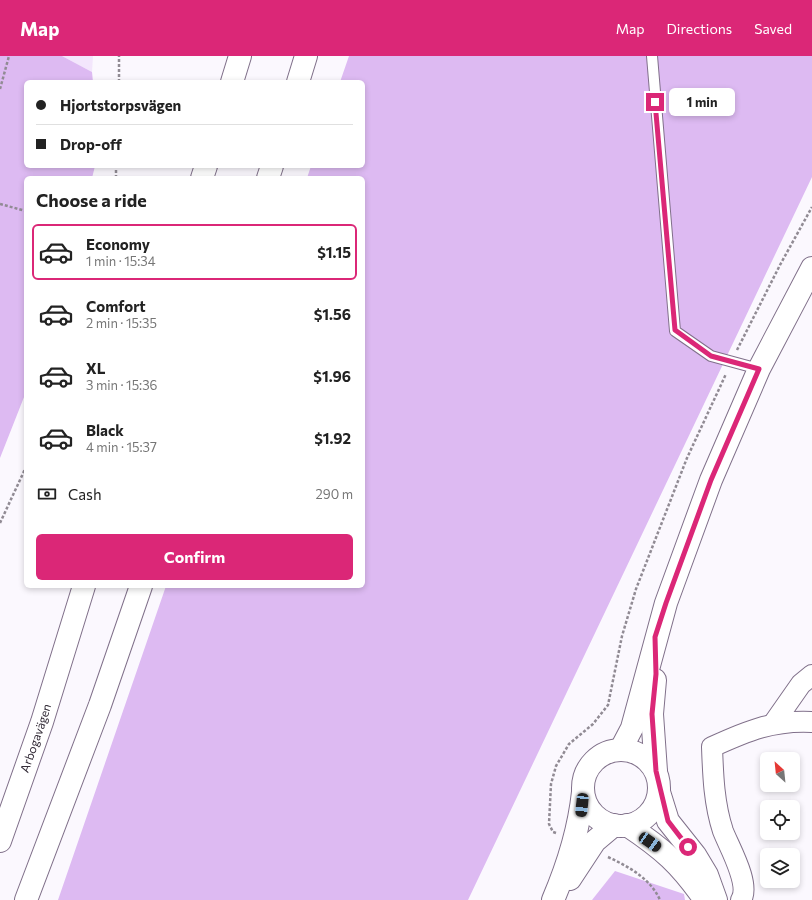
<!DOCTYPE html>
<meta charset="utf-8">
<style>
body{margin:0;font-family:Commissioner,sans-serif;background:#f2f2f2;color:#222;height:100vh;display:flex;flex-direction:column;font-size:15px;white-space:nowrap}
*{box-sizing:border-box;margin:0}
p{font-size:13px;color:#767676}
.icon{flex:none;width:22px;height:22px;fill:none;stroke:currentColor;stroke-width:2;stroke-linecap:round;stroke-linejoin:round}
.map{position:relative;flex:1;overflow:hidden}
.drawer{position:absolute;left:24px;top:120px;width:341px;height:412px;display:flex;flex-direction:column;background:#fff;border-radius:6px;box-shadow:0 2px 6px #0003}
.drawer>*{flex:none}
.guide{position:absolute;left:24px;top:24px;width:341px;height:88px;border-radius:6px;box-shadow:0 2px 6px #0003;display:grid;align-content:center;height:88px;padding:0 12px;background:#fff}
.needle{width:26px;rotate:333deg}
.controls{position:absolute;left:760px;top:696px;display:grid;gap:8px}
.controls a{display:grid;place-items:center;width:40px;height:40px;border-radius:6px;background:#fff;box-shadow:0 2px 6px #0003;font-size:20px}
.end{position:absolute;width:18px;height:18px;margin:-9px;border:5px solid #db2777;background:#fff;box-shadow:0 0 0 2px #fff}
.from{border-radius:50%}
.bubble{position:absolute;height:28px;border-radius:6px;background:#fff;box-shadow:0 2px 6px #0003;font-size:13px;font-weight:700;line-height:28px;text-align:center}
.car{position:absolute;width:12px;height:24px;margin:-12px -6px;border-radius:5px;box-shadow:0 0 3px 1px #0007;background:linear-gradient(#222 24%,#8ab4d8 0 40%,#222 0 76%,#8ab4d8 0 86%,#222 0)}
.guide b{display:flex;align-items:center;gap:14px;height:38px;font-size:15px}
.guide b+b{border-top:1px solid #e0e0e0}
.guide i{width:10px;height:10px;background:#222}
ul{padding:0;list-style:none}
li{display:flex;align-items:center;gap:12px;height:56px;margin:0 8px 6px;padding:0 4px;border:2px solid transparent;border-radius:6px}
li div{flex:1}
li b{display:block;font-size:15px}
li em{font-style:normal;font-weight:700}
li.selected{border-color:#db2777}
li>.icon{width:36px;height:36px;stroke-width:1.5}
h2{padding:0 12px;font-size:18px;line-height:48px}
.pay{display:flex;align-items:center;gap:10px;height:44px;padding:0 12px;font-size:15px}
.pay p{margin-inline-start:auto}
.button{display:flex;gap:8px;margin-top:auto;padding:8px 12px}
.button a{flex:1;height:46px;border-radius:6px;background:#db2777;color:#fff;font-size:16px;font-weight:700;line-height:46px;text-align:center}
header{display:flex;align-items:center;gap:24px;box-sizing:border-box;height:56px;padding:0 20px;background:#db2777;color:#fff}
header strong{font-size:19px}
nav{display:flex;gap:22px;margin-inline-start:auto;font-size:14px}
.map>svg:first-child{display:block}
</style>
<header>
<strong>Map</strong>
<nav><a>Map</a><a>Directions</a><a>Saved</a></nav>
</header>
<div class="map">
<svg width="812" height="844" viewBox="0 0 812 844">
<rect width="100%" height="100%" fill="#fbf8fe"/>
<path fill="#f3e6fc" d="M62 0H93L92 16Z"/>
<g fill="#ddbaf2">
<path d="M0 0H62L92 16 93 26H26V110H95L92 122H26V336L0 402Z"/>
<path d="M349 0H812V121L468 844H58L166 530H363V122H307L311 110H363V26H340Z"/>
<path d="M615 815 684 838 685 844H592Z"/>
</g>
<g fill="none" stroke-linecap="round" stroke-linejoin="round">
<defs>
<path id="lane" d="M652 0 675 275 711 300 759 313"/>
<g id="street">
<path d="M773 668 801 628 812 619"/>
<path d="M741 844C751 828 729 791 723 775 714 748 713 719 712 691 747 675 773 664 812 666"/>
</g>
<g id="secondary">
<path d="M655 624 652 658 656 715"/>
<path d="M621 693 632 672 666 547 711 424 759 313 812 212"/>
<circle cx="621" cy="732" r="38"/>
<path d="M659 736 668 765 695 799 707 819 716 844"/>
<path d="M627 769C663 793 680 808 705 844"/>
<path d="M570 823 595 785 614 769"/>
<path d="M553 844C568 809 579 774 583 736"/>
</g>
<g id="highway">
<path d="M232 26 240 0"/>
<path d="M298 26 306 0"/>
<path d="M202 122 206 110"/>
<path d="M268 122 272 110"/>
<path id="s1" d="M0 785 42 666 84 530"/>
<path d="M26 844 100 649 141 530"/>
</g>
</defs>
<use href="#lane" stroke="#80708a" stroke-width="12"/>
<use href="#street" stroke="#80708a" stroke-width="22"/>
<use href="#secondary" stroke="#80708a" stroke-width="24"/>
<use href="#highway" stroke="#80708a" stroke-width="24"/>
<g stroke="#918b94" stroke-width="2.5" stroke-dasharray="3 2" stroke-linecap="butt">
<path d="M119 26V0"/>
<path d="M0 33 9 0"/>
<path d="M116 122V110"/>
<path d="M0 148 26 155"/>
<path d="M737 294 780 209 812 151"/>
<path d="M0 467 26 411"/>
<path d="M556 777 553 776 549 768 551 728 556 710 569 688 593 668 608 649 622 580 636 533 687 402 726 318"/>
<path d="M608 801C629 811 650 822 660 844"/>
</g>
<use href="#lane" stroke="#fff" stroke-width="10"/>
<use href="#street" stroke="#fff" stroke-width="20"/>
<use href="#secondary" stroke="#fff" stroke-width="22"/>
<use href="#highway" stroke="#fff" stroke-width="22"/>
</g>
<g fill="none" stroke-linecap="round" stroke-linejoin="round">
<path stroke="#db2777" stroke-width="5" d="M655 46 675 274 711 300 759 313 711 424 666 547 655 581 656 618 652 658 656 715 668 765 688 791"/>
</g>
<g text-anchor="middle" stroke-width="3.5" stroke-linejoin="round" paint-order="stroke">
<g font-size="12" fill="#352e39" stroke="#fff">
<text dy="4" stroke="none"><textPath href="#s1" startOffset="109">Arbogavägen</textPath></text>
</g>
</g>
</svg>
<div class="controls">
<a><svg class="needle" viewBox="-14 -14 28 28"><path d="M0-13l5 13h-10z" fill="#e53935"/><path d="M0 13l5-13h-10z" fill="#767676"/></svg></a>
<a><svg class="icon" aria-label="locate" viewBox="0 0 24 24"><circle cx="12" cy="12" r="6"/><path d="M12 2v4M12 18v4M2 12h4M18 12h4"/></svg></a>
<a><svg class="icon" aria-label="layers" viewBox="0 0 24 24"><path d="M12 4l9 5-9 5-9-5zM3 14l9 5 9-5"/></svg></a>
</div>
<i class="end from" style="left:688px;top:791px"></i>
<i class="end" style="left:655px;top:46px"></i>
<div class="bubble" style="left:669px;top:32px;width:66px">1 min</div>
<i class="car" style="left:582px;top:749px;rotate:186deg"></i>
<i class="car" style="left:650px;top:786px;rotate:124deg"></i>
<div class="guide">
<b><i class="from"></i>Hjortstorpsvägen</b>
<b><i></i>Drop-off</b>
</div>
<section class="drawer">
<h2>Choose a ride</h2>
<ul>
<li class="selected"><svg class="icon" aria-label="car" viewBox="0 0 24 24"><path d="M5 17H2v-5l4-1 3-4h7l3 4 3 1v5h-3M9 17h6M6 11h13"/><circle cx="7" cy="17" r="2"/><circle cx="17" cy="17" r="2"/></svg><div><b>Economy</b><p>1 min · 15:34</p></div><em>$1.15</em></li>
<li><svg class="icon" aria-label="car" viewBox="0 0 24 24"><path d="M5 17H2v-5l4-1 3-4h7l3 4 3 1v5h-3M9 17h6M6 11h13"/><circle cx="7" cy="17" r="2"/><circle cx="17" cy="17" r="2"/></svg><div><b>Comfort</b><p>2 min · 15:35</p></div><em>$1.56</em></li>
<li><svg class="icon" aria-label="car" viewBox="0 0 24 24"><path d="M5 17H2v-5l4-1 3-4h7l3 4 3 1v5h-3M9 17h6M6 11h13"/><circle cx="7" cy="17" r="2"/><circle cx="17" cy="17" r="2"/></svg><div><b>XL</b><p>3 min · 15:36</p></div><em>$1.96</em></li>
<li><svg class="icon" aria-label="car" viewBox="0 0 24 24"><path d="M5 17H2v-5l4-1 3-4h7l3 4 3 1v5h-3M9 17h6M6 11h13"/><circle cx="7" cy="17" r="2"/><circle cx="17" cy="17" r="2"/></svg><div><b>Black</b><p>4 min · 15:37</p></div><em>$1.92</em></li>
</ul>
<div class="pay"><svg class="icon" aria-label="cash" viewBox="0 0 24 24"><path d="M3 7h18v10H3z"/><circle cx="12" cy="12" r="2"/></svg>Cash<p>290 m</p></div>
<div class="button"><a>Confirm</a></div>
</section>
</div>
